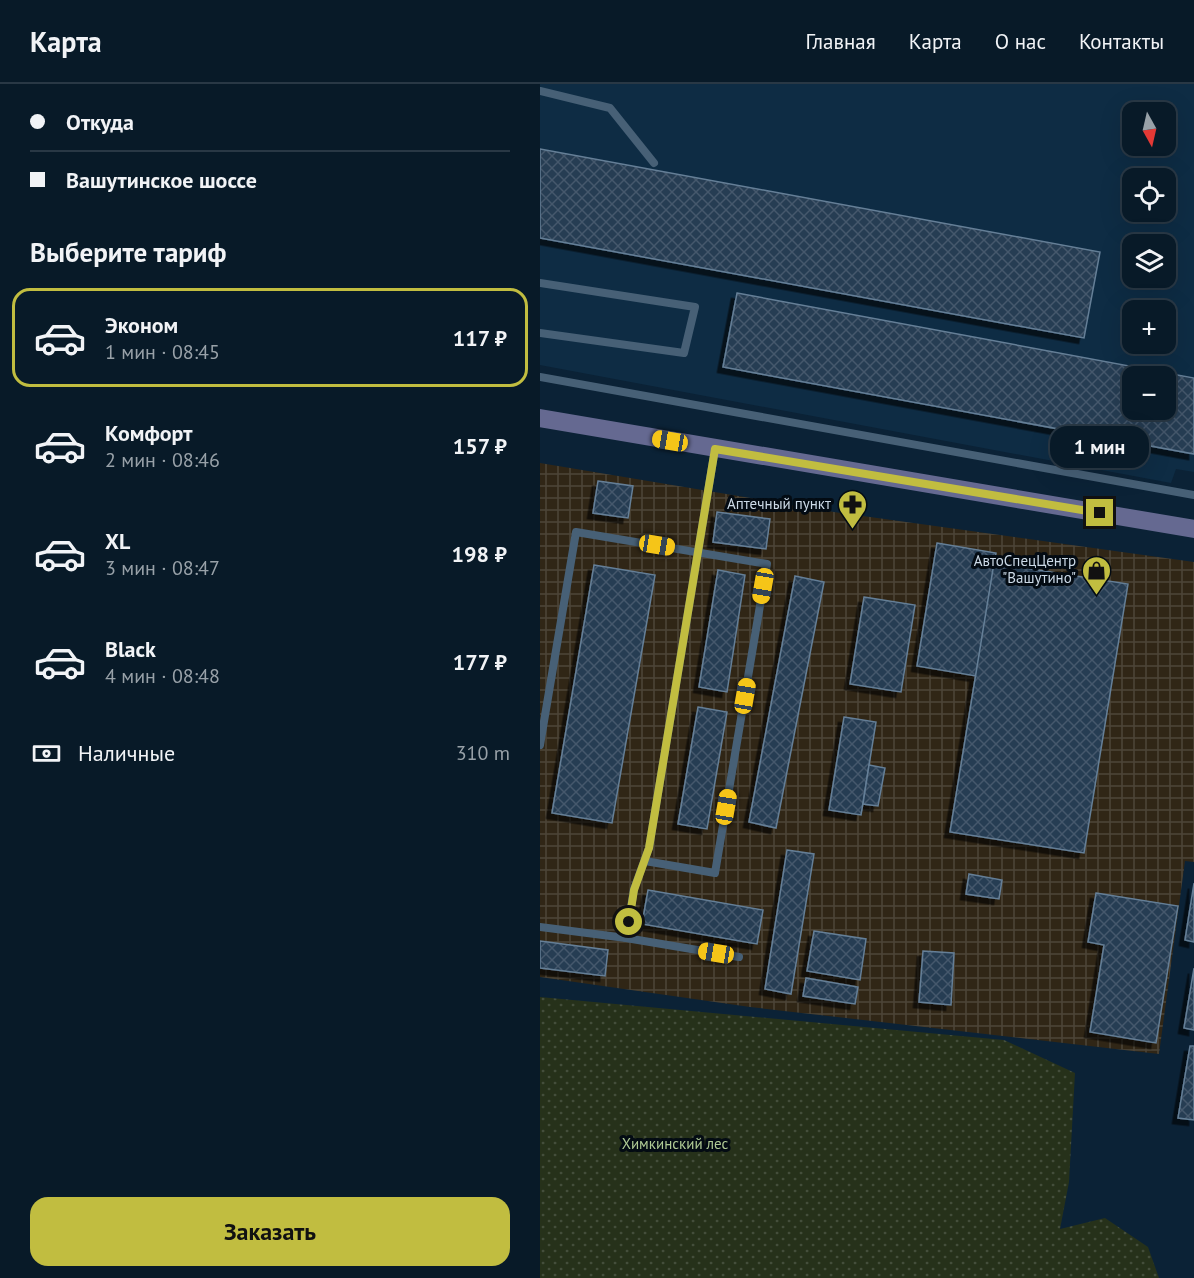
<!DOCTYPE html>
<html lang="ru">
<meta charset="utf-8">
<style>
body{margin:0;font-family:"PT Sans",sans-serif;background:#162734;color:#f1f3f6;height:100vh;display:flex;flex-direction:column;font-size:22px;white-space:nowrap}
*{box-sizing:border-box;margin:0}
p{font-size:20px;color:#98a1a8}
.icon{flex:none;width:33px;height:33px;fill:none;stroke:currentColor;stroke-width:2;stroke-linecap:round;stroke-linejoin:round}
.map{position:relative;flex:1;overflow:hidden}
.side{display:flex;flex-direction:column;background:#081a28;width:540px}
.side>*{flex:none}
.guide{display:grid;align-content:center;height:132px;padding:0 30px;background:#081a28}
.needle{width:39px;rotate:172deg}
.tools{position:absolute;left:582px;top:18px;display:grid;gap:12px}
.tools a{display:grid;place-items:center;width:54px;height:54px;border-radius:12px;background:#081a28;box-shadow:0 6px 24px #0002,0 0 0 2px #293845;font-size:30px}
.end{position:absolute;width:27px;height:27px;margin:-14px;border:8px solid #c1bd40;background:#111;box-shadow:0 0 0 3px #111}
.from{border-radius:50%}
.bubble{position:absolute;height:42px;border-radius:18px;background:#081a28;box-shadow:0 6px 24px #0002,0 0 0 2px #293845;font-size:20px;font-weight:800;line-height:42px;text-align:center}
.car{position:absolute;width:18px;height:36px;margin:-18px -9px;border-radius:8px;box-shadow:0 0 4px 2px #0007;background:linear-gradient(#f5c518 24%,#345 0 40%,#f5c518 0 76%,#345 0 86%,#f5c518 0)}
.guide b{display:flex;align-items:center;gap:21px;height:57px;font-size:22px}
.guide b+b{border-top:2px solid #293845}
.guide i{width:15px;height:15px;background:#f1f3f6}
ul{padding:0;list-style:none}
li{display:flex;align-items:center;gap:18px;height:99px;margin:0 12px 9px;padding:0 18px;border:3px solid transparent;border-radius:18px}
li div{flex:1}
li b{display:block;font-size:22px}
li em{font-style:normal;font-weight:800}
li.selected{border-color:#c1bd40}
li>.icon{width:54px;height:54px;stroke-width:1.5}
h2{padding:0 30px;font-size:27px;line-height:72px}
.pay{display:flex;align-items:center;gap:15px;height:66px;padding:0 30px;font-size:22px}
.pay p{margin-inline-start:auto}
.primary-button{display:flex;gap:12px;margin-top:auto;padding:12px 30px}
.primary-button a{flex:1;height:69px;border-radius:18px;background:#c1bd40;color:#111;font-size:24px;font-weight:800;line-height:69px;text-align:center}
header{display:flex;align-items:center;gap:36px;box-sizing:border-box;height:84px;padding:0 30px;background:#081a28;border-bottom:2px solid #293845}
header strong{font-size:28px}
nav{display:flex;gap:33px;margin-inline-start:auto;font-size:21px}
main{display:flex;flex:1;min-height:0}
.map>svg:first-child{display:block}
</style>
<header>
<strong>Карта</strong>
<nav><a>Главная</a><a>Карта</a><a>О нас</a><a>Контакты</a></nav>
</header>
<main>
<section class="side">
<div class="guide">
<b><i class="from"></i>Откуда</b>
<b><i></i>Вашутинское шоссе</b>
</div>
<h2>Выберите тариф</h2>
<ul>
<li class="selected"><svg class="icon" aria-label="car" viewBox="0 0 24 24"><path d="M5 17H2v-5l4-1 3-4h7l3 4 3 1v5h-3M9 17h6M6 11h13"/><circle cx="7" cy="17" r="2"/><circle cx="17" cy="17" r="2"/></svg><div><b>Эконом</b><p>1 мин · 08:45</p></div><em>117 ₽</em></li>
<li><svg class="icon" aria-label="car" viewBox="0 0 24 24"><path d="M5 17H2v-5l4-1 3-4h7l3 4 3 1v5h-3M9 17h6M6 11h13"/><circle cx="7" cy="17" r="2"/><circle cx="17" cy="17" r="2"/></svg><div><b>Комфорт</b><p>2 мин · 08:46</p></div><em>157 ₽</em></li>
<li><svg class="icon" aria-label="car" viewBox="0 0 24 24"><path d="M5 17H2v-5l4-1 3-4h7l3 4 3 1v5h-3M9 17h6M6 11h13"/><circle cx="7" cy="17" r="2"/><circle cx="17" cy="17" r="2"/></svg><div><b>XL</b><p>3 мин · 08:47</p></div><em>198 ₽</em></li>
<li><svg class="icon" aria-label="car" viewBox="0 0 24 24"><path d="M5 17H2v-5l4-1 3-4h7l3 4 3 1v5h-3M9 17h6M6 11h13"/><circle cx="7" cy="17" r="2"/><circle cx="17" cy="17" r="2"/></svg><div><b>Black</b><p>4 мин · 08:48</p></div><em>177 ₽</em></li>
</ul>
<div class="pay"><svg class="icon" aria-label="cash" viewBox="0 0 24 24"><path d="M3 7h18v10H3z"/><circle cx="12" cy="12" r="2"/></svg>Наличные<p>310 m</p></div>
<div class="primary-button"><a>Заказать</a></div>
</section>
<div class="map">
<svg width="654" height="1194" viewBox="0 0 654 1194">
<defs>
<pattern id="industrial-grid" width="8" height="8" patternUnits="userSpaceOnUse" patternTransform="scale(1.5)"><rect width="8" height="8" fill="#302616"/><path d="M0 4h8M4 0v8" fill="none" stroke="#4d4538"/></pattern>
<pattern id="park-dots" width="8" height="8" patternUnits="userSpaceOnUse" patternTransform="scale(1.5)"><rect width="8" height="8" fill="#26311a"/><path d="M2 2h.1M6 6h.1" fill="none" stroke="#444e3b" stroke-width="1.8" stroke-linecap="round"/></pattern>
<pattern id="building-cross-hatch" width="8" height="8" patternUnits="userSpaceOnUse" patternTransform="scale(1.5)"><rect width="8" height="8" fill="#263d53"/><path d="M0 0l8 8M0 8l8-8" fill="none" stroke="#44586c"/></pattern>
<filter id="shadow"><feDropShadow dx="-5.5" dy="5.5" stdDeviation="0" flood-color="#0009"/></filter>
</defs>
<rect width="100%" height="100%" fill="#0b2236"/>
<path fill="#0e2c44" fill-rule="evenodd" d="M0 0H654V388L636 385 631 399 0 281ZM592 28H626V62H592ZM592 94H626V128H592ZM592 160H626V194H592ZM592 226H626V260H592ZM592 292H626V326H592Z"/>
<path fill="url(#industrial-grid)" d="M0 379 294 428 654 478V778L645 777 619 970 210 923 0 893Z"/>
<path fill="url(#park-dots)" d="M0 913 464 956 535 989 529 1098 520 1145 565 1134 608 1163 619 1194H0Z"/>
<g fill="url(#building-cross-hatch)" stroke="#657f97" stroke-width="1.5" fill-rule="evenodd" filter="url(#shadow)">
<path d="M0 65 560 168 544 254 0 154Z"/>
<path d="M197 209 654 294V370L183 283ZM592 292H626V326H592Z"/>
<path d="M58 397 93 402 88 434 53 429Z"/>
<path d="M177 428 230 435 226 465 173 458Z"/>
<path d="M397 459 456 469 436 592 377 582Z"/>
<path d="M454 479 588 500 544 769 410 748Z"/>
<path d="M54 481 115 491 72 739 12 729Z"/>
<path d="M178 486 205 491 187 608 159 603Z"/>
<path d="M255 492 284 498 236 744 209 738Z"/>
<path d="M324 513 375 521 361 608 310 600Z"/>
<path d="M158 623 187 628 167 745 138 740Z"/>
<path d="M304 633 336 638 321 731 289 726Z"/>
<path d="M329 681 345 684 338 722 323 720Z"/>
<path d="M247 766 274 770 251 910 225 905Z"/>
<path d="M429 790 462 796 459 815 426 810Z"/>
<path d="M654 799V858L645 856Z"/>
<path d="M108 806 223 826 217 860 102 840Z"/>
<path d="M556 809 638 822 616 959 550 948 564 861 548 858Z"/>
<path d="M274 847 326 855 320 896 267 887Z"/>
<path d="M0 857 68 866 65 892 0 884Z"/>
<path d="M383 867 414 869 411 921 379 918Z"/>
<path d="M654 884V946L644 944Z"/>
<path d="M266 894 318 903 315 920 263 912Z"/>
<path d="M650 962H654V1036L638 1034Z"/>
</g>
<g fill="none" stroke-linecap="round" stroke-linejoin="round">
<g stroke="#476076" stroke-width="8">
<path d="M0 7 70 24 114 79"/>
<path d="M0 199 155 223 144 269 0 249"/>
<path d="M0 293 654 411"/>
<path d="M175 365 109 764 94 805 86 854 199 873"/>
<path d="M0 661 36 448 227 480 175 789 105 777"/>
<path d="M0 843 86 854"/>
</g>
<path stroke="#656991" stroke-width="18" d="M0 334 654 445"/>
</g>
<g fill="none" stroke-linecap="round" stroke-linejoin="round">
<path stroke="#c1bd40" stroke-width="8" d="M89 838 94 806 109 764 175 365 560 429"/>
</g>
<defs>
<symbol id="pharmacy-pin" viewBox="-11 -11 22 30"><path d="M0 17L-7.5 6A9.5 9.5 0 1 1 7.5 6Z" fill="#c1bd40" stroke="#030b13"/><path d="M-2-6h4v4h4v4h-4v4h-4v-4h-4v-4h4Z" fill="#111"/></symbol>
<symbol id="shop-pin" viewBox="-11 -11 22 30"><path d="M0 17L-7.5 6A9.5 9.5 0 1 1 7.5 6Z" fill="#c1bd40" stroke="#030b13"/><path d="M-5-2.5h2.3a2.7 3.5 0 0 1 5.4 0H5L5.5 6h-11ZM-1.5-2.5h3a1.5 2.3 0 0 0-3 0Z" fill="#111"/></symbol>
</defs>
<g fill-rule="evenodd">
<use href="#pharmacy-pin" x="296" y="404" width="33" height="45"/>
<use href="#shop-pin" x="540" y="470" width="33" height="45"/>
</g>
<g text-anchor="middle" stroke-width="6" stroke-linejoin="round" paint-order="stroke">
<g font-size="15" fill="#ccdae7" stroke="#030b13" text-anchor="end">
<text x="291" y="425">Аптечный пункт</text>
<text x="536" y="482">АвтоСпецЦентр<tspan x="536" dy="17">"Вашутино"</tspan></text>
</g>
<g font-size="15" fill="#b0cb95" stroke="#030b13">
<text x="135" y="1065">Химкинский лес</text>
</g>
</g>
</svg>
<div class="tools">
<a><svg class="needle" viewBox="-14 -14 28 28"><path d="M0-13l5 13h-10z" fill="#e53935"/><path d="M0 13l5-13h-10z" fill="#98a1a8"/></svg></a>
<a><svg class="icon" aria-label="locate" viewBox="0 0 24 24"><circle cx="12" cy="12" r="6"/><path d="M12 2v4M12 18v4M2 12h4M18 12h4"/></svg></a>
<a><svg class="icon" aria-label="layers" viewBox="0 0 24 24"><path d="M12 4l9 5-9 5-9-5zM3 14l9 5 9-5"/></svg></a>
<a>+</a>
<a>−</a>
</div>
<i class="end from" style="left:89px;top:838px"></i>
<i class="end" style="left:560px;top:429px"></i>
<div class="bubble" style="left:510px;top:342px;width:99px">1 мин</div>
<i class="car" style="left:130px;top:357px;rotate:280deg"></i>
<i class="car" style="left:117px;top:461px;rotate:99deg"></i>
<i class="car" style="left:223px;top:502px;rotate:190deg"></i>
<i class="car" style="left:205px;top:612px;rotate:10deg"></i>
<i class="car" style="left:186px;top:723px;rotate:10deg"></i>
<i class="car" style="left:176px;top:869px;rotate:279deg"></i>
</div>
</main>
